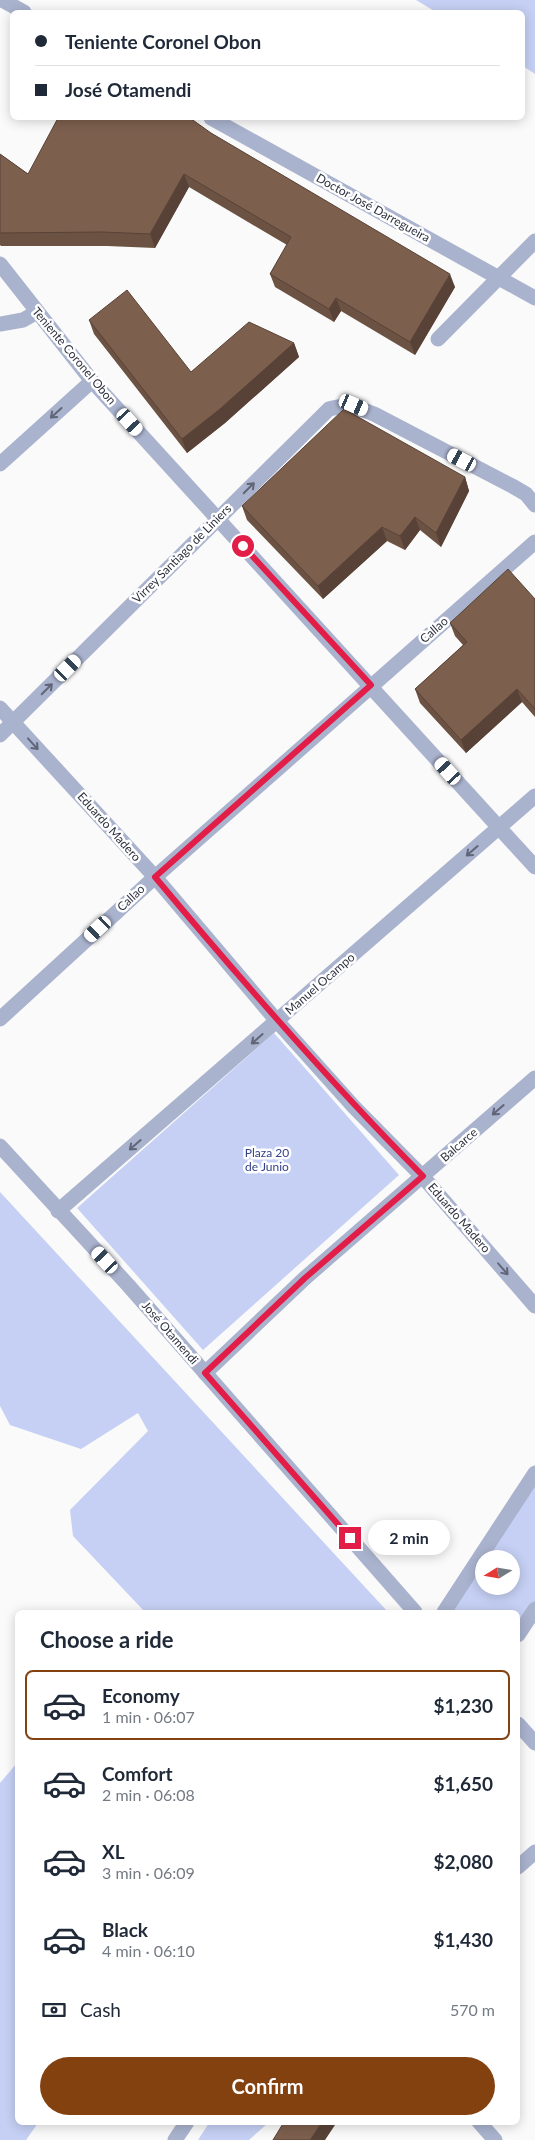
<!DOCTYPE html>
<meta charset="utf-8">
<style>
body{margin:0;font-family:Lato,sans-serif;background:#f6f6f7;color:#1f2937;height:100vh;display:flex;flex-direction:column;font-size:19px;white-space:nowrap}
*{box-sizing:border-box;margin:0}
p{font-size:16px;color:#747a83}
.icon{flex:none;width:28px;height:28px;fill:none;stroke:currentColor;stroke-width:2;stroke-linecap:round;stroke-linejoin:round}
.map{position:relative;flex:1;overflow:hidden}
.details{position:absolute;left:15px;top:1610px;width:505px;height:515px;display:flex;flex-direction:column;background:#fff;border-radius:8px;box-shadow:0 2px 12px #0003}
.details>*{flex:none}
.hud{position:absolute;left:10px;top:10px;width:515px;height:110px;border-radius:8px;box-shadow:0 2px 12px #0003;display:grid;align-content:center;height:110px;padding:0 25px;background:#fff}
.needle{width:32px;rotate:259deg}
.buttons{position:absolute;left:475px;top:1550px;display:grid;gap:10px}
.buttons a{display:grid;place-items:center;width:45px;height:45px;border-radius:50%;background:#fff;box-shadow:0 2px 12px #0003;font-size:25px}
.end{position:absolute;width:22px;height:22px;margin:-11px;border:6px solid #e11d48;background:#fff;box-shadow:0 0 0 2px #fff}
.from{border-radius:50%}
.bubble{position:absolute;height:35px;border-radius:18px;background:#fff;box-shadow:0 2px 12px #0003;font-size:16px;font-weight:700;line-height:35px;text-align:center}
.car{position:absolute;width:15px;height:30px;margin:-15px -8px;border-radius:6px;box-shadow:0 0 4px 1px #0007;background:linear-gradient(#fff 24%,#345 0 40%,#fff 0 76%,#345 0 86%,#fff 0)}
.hud b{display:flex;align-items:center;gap:18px;height:48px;font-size:19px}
.hud b+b{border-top:1px solid #e0e1e3}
.hud i{width:12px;height:12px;background:#1f2937}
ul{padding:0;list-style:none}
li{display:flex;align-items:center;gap:15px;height:70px;margin:0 10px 8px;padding:0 15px;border:2px solid transparent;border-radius:8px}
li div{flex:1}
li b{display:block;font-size:19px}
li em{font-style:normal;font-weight:700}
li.selected{border-color:#834110}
li>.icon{width:45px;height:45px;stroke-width:1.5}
h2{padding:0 25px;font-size:22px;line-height:60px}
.pay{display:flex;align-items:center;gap:12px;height:55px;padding:0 25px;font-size:19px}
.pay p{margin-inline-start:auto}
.cta{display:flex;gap:10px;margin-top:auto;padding:10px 25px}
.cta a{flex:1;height:58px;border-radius:30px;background:#834110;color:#fff;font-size:20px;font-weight:700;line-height:58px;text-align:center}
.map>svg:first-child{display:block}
</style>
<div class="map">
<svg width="535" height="2140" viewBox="0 0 535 2140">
<rect width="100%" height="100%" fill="#fafafa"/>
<g fill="#c5d0f4" fill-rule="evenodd">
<path d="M416 0H535V74L523 66 522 12H436Z"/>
<path d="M274 1033 399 1175 203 1350 77 1208Z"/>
<path d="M0 1192 388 1612H145L73 1536 70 1510 148 1431 138 1413 81 1449 10 1425 0 1406Z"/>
<path d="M535 1473V1609L518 1635V1612H444ZM484 1559H511V1586H484Z"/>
<path d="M17 1763 18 2122 38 2123 26 2140H0V1783Z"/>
<path d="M209 2123V2122L268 2123 249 2140H198Z"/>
</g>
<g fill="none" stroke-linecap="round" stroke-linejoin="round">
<g stroke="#aab3ce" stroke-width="15">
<path d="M2 0 24 12"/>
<path d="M211 118 535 298"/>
<path d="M0 264 92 381 535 867"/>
<path d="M0 324 23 320 37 312"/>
<path d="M438 339 535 241"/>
<path d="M0 464 92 381"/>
<path d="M0 708 155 877 277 1021 354 1107 423 1177 535 1306"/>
<path d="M0 735 329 409C349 403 357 407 376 415L514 487 526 494 535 505"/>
<path d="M0 1019 155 877 535 542"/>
<path d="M0 1146 128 1285 415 1612"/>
<path d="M58 1211 535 796"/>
<path d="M205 1373 305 1278 535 1078"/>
<path d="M444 1612 535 1473"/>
<path d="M518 1635 535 1609"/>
<path d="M518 1724 535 1743"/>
<path d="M518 1867 535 1852"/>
<path d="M479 2122 495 2140"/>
<path d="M175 2140 187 2122"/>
</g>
</g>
<g fill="#6c5243">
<path d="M211 133 455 287 415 355 341 311 334 322 275 287 270 274 287 245 189 187 155 248 107 246H1L0 245V154L28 174Z"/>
<path d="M89 320 191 372 294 343 299 357 225 423 187 453 94 334Z"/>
<path d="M465 477 469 491 441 547 420 530 405 550 387 541 323 599 247 520 242 506Z"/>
<path d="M535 599V717L522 702 466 753 420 703 415 689 463 645 455 636 450 623Z"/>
</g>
<g fill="#584237">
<path d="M184 174 189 187 155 248 150 234Z"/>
<path d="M450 274 455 287 415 355 410 342Z"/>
<path d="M336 298 341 311 334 322 329 309Z"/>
<path d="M294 343 299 357 225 423 187 453 182 439Z"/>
<path d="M465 477 469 491 441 547 436 533Z"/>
<path d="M415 517 420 530 405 550 400 536Z"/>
<path d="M382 527 387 541 323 599 318 586Z"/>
<path d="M517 689 522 702 466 753 461 740Z"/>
<path d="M322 2122H337L325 2140H310Z"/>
</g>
<g fill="#7d5f4e" stroke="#584237">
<path d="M58 118H190L211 133 450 274 410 342 336 298 329 309 270 274 291 237 184 174 150 234 102 232 0 233V154L28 174Z"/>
<path d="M127 290 191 372 249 322 294 343 220 409 182 439 89 320Z"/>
<path d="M344 409 465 477 436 533 415 517 400 536 382 527 318 586 242 506Z"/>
<path d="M508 569 535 599V709L517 689 461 740 415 689 467 642 450 623Z"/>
<path d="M284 2122H322L310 2140H273Z"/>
</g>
<defs><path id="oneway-shaft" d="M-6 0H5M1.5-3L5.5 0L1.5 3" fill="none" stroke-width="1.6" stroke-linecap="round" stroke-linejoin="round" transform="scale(1.25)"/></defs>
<g stroke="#606678">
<use href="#oneway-shaft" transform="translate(56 413) rotate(138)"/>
<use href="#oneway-shaft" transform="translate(249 488) rotate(-45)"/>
<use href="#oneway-shaft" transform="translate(47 689) rotate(-45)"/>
<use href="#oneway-shaft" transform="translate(33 744) rotate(48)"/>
<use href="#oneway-shaft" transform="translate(472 851) rotate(139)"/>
<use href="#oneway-shaft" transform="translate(257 1039) rotate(139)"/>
<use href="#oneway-shaft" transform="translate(498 1110) rotate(139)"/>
<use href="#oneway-shaft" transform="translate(135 1145) rotate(139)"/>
<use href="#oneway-shaft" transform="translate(503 1269) rotate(49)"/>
</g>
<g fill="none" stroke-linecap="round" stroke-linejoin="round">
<path stroke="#e11d48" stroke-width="6" d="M243 546 371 685 155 877C241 980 329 1081 423 1176L305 1278 205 1373 350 1538"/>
</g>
<g text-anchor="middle" stroke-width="5" stroke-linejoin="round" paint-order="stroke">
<g font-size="12" fill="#2e323f" stroke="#fff">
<text transform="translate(373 208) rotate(29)" y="4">Doctor José Darregueira</text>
<text transform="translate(74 356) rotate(50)" y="4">Teniente Coronel Obon</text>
<text transform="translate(182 554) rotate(-45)" y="4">Virrey Santiago de Liniers</text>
<text transform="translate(434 630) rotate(-41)" y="4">Callao</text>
<text transform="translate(109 827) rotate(48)" y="4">Eduardo Madero</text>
<text transform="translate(131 898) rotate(-43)" y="4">Callao</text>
<text transform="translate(320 984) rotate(-41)" y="4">Manuel Ocampo</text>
<text transform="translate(459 1145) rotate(-41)" y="4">Balcarce</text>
<text transform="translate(459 1218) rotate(49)" y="4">Eduardo Madero</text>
<text transform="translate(170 1333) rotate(49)" y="4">José Otamendi</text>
</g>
<g font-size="12" fill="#334188" stroke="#fff">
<text x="267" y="1157">Plaza 20<tspan x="267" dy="14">de Junio</tspan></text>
</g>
</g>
</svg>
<div class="buttons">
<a><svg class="needle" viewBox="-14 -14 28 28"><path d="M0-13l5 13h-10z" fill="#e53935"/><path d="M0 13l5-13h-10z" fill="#747a83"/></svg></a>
</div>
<i class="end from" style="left:243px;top:546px"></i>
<i class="end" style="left:350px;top:1538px"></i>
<div class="bubble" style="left:368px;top:1520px;width:82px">2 min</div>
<i class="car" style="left:354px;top:405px;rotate:113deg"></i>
<i class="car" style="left:130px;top:422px;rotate:138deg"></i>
<i class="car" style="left:462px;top:460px;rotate:298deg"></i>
<i class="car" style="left:68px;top:668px;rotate:45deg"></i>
<i class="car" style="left:448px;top:771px;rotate:318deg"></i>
<i class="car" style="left:98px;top:929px;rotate:227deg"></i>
<i class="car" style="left:105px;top:1260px;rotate:317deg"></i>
<div class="hud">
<b><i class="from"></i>Teniente Coronel Obon</b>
<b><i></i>José Otamendi</b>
</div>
<section class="details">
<h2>Choose a ride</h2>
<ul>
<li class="selected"><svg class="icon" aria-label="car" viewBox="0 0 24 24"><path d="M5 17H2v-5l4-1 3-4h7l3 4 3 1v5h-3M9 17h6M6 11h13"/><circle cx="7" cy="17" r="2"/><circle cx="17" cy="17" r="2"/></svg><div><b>Economy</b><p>1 min · 06:07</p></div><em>$1,230</em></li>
<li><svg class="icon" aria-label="car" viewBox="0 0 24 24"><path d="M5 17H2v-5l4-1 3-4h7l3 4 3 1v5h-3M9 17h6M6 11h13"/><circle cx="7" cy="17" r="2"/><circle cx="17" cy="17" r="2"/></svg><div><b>Comfort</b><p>2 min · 06:08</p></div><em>$1,650</em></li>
<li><svg class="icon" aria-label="car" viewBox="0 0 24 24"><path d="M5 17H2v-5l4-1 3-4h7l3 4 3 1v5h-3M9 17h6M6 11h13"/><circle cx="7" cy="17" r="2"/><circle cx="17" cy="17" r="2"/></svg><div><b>XL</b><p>3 min · 06:09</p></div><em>$2,080</em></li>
<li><svg class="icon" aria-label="car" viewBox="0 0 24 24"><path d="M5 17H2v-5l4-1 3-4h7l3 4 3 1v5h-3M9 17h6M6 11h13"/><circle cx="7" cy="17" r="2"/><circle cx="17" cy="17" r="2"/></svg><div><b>Black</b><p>4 min · 06:10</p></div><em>$1,430</em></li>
</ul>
<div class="pay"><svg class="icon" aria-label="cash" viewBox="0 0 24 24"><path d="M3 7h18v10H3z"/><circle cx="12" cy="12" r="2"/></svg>Cash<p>570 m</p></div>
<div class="cta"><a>Confirm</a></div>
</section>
</div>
